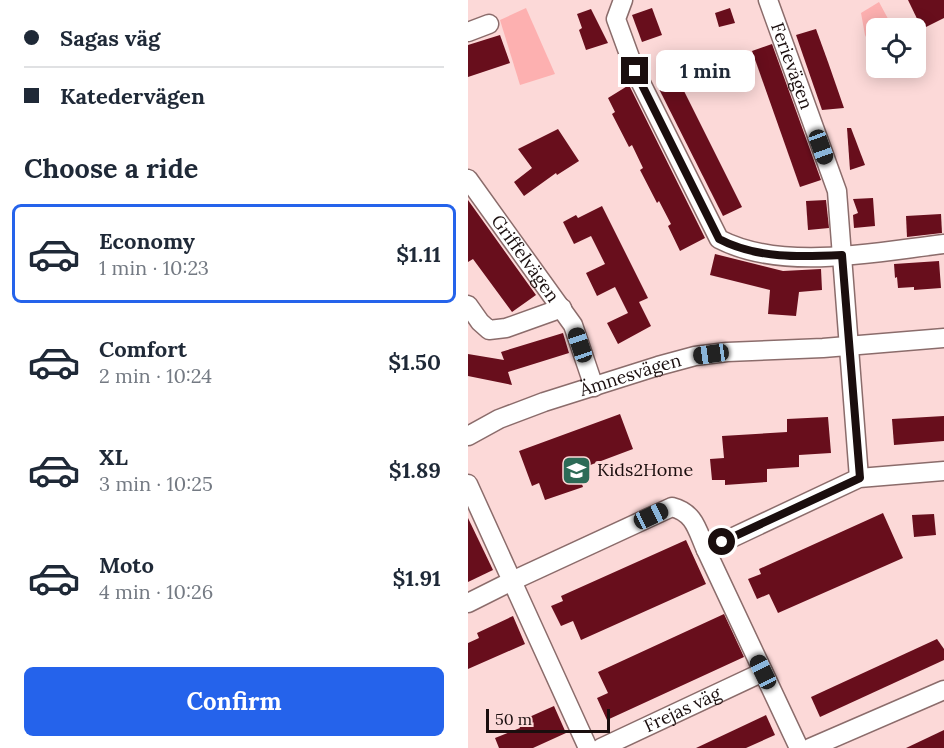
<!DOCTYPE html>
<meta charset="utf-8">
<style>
body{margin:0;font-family:Lora,serif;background:#f2f2f3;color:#1f2937;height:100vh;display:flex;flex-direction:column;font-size:22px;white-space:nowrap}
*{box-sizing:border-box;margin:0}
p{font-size:20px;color:#747a83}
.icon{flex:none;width:33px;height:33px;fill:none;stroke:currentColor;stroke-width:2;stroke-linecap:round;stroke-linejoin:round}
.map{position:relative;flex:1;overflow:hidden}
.side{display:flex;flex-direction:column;background:#fff;width:468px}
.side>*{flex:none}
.guide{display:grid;align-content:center;height:132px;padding:0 24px;background:#fff}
.fabs{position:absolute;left:398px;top:18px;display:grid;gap:12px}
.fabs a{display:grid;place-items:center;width:60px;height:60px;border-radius:9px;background:#fff;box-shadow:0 3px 15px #0003;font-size:30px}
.scale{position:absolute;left:18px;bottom:15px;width:124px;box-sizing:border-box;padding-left:6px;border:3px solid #1a0e0e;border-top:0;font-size:16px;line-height:21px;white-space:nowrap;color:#1a0e0e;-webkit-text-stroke:4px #fcd9d8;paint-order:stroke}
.end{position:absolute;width:27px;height:27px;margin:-14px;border:8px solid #1a0e0e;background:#fff;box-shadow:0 0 0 3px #fff}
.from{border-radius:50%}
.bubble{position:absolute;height:42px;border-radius:9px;background:#fff;box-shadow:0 3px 15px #0003;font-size:20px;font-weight:700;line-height:42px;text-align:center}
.car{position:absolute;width:18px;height:36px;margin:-18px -9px;border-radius:8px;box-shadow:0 0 4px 2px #0007;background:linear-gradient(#222 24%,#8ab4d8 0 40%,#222 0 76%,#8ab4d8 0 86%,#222 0)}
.guide b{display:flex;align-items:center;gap:21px;height:57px;font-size:22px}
.guide b+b{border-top:2px solid #e0e1e3}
.guide i{width:15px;height:15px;background:#1f2937}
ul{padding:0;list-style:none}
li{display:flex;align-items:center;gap:18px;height:99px;margin:0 12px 9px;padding:0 12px;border:3px solid transparent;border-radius:9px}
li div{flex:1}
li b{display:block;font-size:22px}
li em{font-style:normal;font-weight:700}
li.active{border-color:#2563eb}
li>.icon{width:54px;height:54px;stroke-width:1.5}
h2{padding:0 24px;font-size:27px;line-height:72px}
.action{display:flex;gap:12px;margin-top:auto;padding:12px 24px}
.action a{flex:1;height:69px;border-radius:9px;background:#2563eb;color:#fff;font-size:24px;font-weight:700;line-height:69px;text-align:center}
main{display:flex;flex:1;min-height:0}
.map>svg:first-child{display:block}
</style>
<main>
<section class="side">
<div class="guide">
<b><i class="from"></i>Sagas väg</b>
<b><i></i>Katedervägen</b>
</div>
<h2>Choose a ride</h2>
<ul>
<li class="active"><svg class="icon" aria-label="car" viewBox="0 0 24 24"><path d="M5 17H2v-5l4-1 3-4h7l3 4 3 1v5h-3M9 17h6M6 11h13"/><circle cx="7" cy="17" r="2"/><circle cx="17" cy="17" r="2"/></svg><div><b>Economy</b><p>1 min · 10:23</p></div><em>$1.11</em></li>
<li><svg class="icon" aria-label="car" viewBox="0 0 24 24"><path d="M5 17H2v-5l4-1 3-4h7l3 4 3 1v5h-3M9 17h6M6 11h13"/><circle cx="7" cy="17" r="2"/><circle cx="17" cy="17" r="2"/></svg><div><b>Comfort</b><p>2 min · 10:24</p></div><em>$1.50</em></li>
<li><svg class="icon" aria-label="car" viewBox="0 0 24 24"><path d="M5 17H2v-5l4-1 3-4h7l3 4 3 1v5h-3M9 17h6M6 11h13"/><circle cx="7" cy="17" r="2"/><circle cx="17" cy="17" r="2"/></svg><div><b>XL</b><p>3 min · 10:25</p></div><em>$1.89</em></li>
<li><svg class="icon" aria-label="car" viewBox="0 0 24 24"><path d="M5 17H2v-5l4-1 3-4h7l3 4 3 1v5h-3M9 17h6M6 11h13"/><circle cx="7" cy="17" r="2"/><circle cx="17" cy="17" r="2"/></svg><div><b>Moto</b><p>4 min · 10:26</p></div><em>$1.91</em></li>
</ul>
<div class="action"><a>Confirm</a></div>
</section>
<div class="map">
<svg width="476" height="748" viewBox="0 0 476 748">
<rect width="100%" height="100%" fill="#fcd9d8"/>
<g fill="#fdb0b0">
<path d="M411 2 425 28H408V57L397 35 393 13Z"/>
<path d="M58 8 87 74 52 85 32 20Z"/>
</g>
<g fill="#680e1c">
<path d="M440 0H476V18L454 29Z"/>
<path d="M184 8 194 35 174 42 164 15Z"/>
<path d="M262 8 267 23 251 27 247 13Z"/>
<path d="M123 9 140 43 118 50 111 30 114 28 109 14Z"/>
<path d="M348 29 360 62 376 108 354 110 328 35Z"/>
<path d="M32 35 42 63 0 77V45Z"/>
<path d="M304 44 353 180 332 187 284 51Z"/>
<path d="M209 77 274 207 255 216 190 87Z"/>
<path d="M161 85 237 238 212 251 200 226 203 224 191 201 189 203 172 170 175 168 164 145 161 147 144 114 147 112 140 98Z"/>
<path d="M379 128H383L397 165 382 170Z"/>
<path d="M90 129 111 161 89 175 88 173 56 196 46 182 64 168 50 149Z"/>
<path d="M405 198 407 226 386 228 385 215 390 213 385 199Z"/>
<path d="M0 200 68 295 44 312 5 259 0 262Z"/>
<path d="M358 200 361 228 340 230 338 201Z"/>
<path d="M134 206 180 298 171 302 183 326 150 344 139 323 160 313 147 287 129 296 118 273 137 264 123 236 106 244 95 222 108 215 110 218Z"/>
<path d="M473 214 474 233 439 237 438 216Z"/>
<path d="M247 254 315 271 353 269 354 290 331 292 328 316 300 314 302 290 242 275Z"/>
<path d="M471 261 473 288 446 290V287L430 288 429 277 427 278 426 264Z"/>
<path d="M95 333 101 353 40 372 44 385 0 376V354L36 360 33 352Z"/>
<path d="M152 414 165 449 109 470 115 487 77 500 71 483 64 486 51 451Z"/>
<path d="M476 416V441L426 445 424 419Z"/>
<path d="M360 417 363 453 331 455V467L299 469V482L257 485V480H244L242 459 256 458 254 436 319 432V419Z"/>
<path d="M415 513 435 558 310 613 301 594 289 599 280 579 293 574 291 569Z"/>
<path d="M466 514 468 535 446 537 444 515Z"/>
<path d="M0 518 25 570 0 582Z"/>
<path d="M218 540 238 584 113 640 105 621 93 626 83 606 95 601 93 596Z"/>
<path d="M256 614 276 657 139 720 129 698 140 693 130 672Z"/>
<path d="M45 616 57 644 0 669V643L11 638 9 633Z"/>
<path d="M469 639 476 649V660L352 717 343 697Z"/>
<path d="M86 706 98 733 65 748H31L27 738 52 728 50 722Z"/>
<path d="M298 715 307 735 278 748H228Z"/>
<path d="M476 730V748H438Z"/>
</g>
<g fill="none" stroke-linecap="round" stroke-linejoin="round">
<defs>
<g id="minor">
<path d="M155 0 148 19 167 71 251 239C315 272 407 252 476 244"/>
<path id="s1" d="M300 0 369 191 391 478"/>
<path d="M0 32 21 24"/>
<path id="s2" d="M0 179 105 325 126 387"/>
<path d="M0 305 12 322 21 330 38 328 94 308"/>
<path id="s3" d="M0 436 31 419 76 402 190 366 227 356 259 352 355 348 476 338"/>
<path d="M0 484 44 581 0 603"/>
<path d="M120 748 44 581 204 507C227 513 229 530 238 550"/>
<path id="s4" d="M133 748 295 672"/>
<path d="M331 748 238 550 391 478 476 471"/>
<path d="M342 748 476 690"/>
</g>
</defs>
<use href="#minor" stroke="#8b6c6b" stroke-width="21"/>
<use href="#minor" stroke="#fff" stroke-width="18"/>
</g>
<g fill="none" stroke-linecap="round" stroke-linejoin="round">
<path stroke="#1a0e0e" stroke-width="8" d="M167 71 251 239C289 259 333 257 374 255L392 478 254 542"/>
</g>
<defs>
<symbol id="school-square" viewBox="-11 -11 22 22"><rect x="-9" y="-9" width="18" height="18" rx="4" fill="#2d6b57" stroke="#fcd9d8"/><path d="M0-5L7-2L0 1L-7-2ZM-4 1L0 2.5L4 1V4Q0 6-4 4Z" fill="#fff"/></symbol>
</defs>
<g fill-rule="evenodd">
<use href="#school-square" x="92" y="454" width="33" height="33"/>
</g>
<g text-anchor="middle" stroke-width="6" stroke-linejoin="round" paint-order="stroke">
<g font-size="18" fill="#1a0e0e" stroke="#fcd9d8">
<text dy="6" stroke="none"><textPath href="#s1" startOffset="70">Ferievägen</textPath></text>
<text dy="6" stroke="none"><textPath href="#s2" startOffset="98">Griffelvägen</textPath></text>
<text dy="6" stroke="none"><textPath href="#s3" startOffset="174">Ämnesvägen</textPath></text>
<text dy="6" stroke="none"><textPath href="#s4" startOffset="90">Frejas väg</textPath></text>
</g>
<g font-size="18" fill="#1a0e0e" stroke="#fcd9d8" text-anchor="start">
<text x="129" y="476">Kids2Home</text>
</g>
</g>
</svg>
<div class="fabs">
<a><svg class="icon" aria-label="locate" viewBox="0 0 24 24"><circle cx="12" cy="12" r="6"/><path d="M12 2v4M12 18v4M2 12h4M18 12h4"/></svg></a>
</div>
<div class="scale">50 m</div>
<i class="end from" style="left:254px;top:542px"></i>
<i class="end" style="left:167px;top:71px"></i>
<div class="bubble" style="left:188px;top:50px;width:99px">1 min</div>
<i class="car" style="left:353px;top:147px;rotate:160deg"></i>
<i class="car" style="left:112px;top:345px;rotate:341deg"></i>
<i class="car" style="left:243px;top:354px;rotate:262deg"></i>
<i class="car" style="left:183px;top:516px;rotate:65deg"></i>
<i class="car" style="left:295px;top:672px;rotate:334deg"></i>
</div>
</main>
